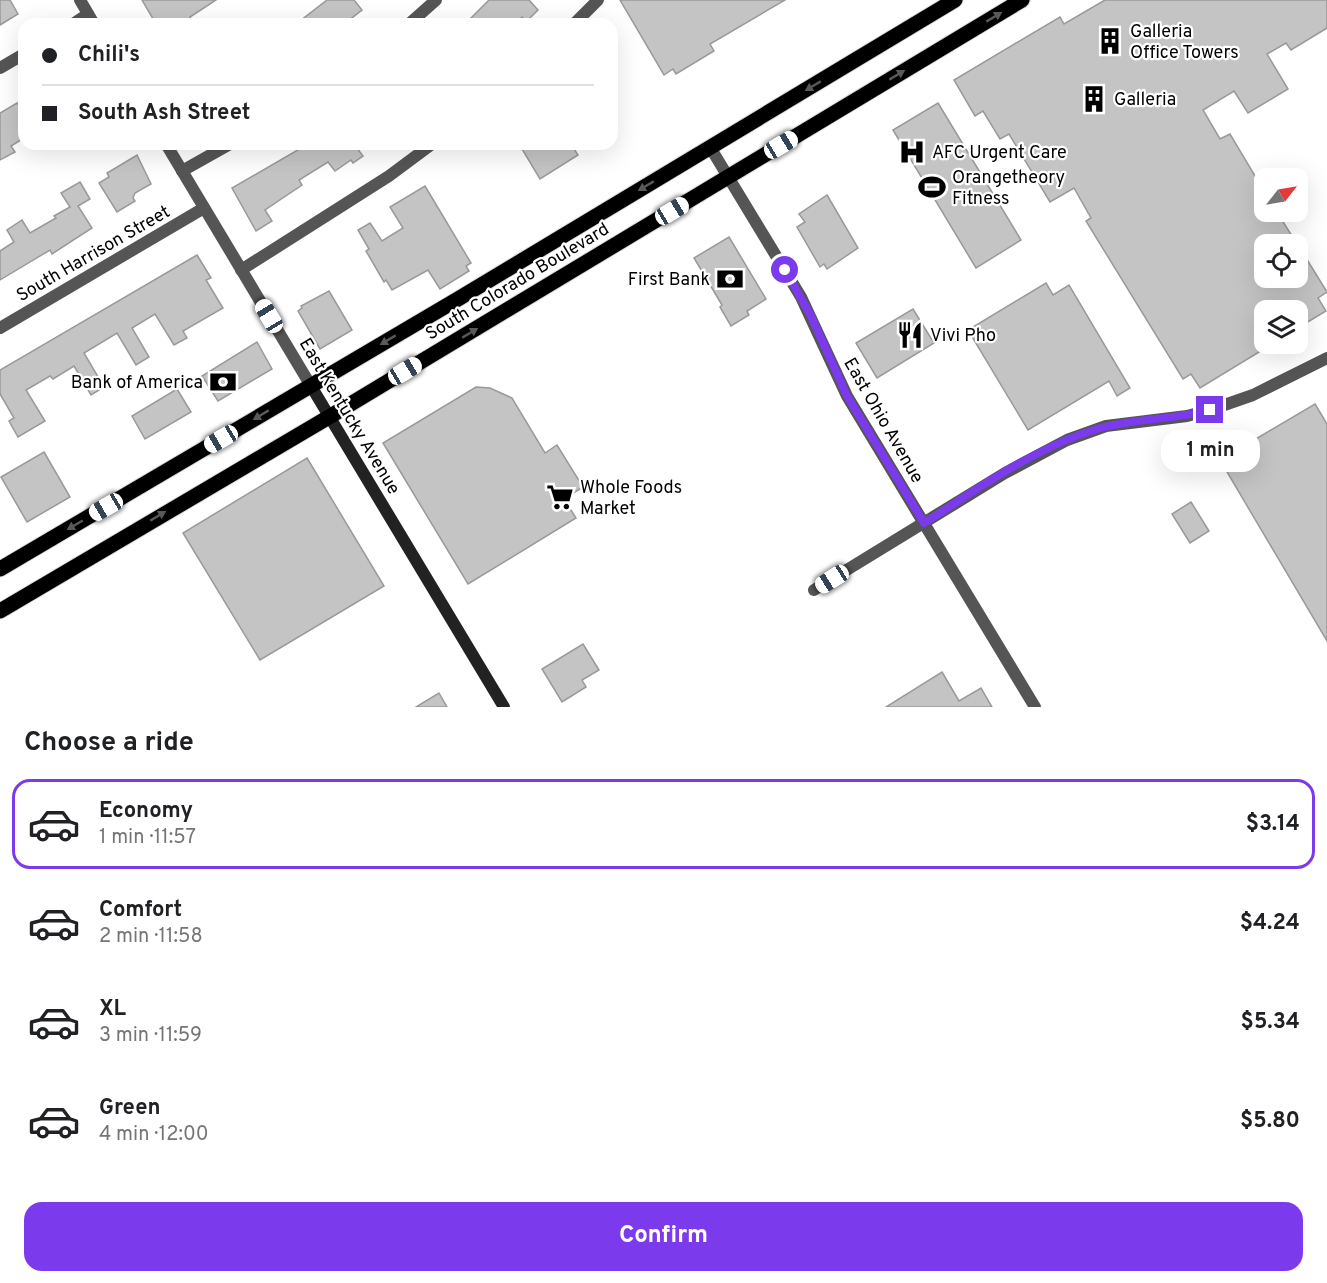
<!DOCTYPE html>
<meta charset="utf-8">
<style>
body{margin:0;font-family:Overpass,sans-serif;background:#f2f2f2;color:#202124;height:100vh;display:flex;flex-direction:column;font-size:22px;white-space:nowrap}
*{box-sizing:border-box;margin:0}
p{font-size:20px;color:#757577}
.icon{flex:none;width:33px;height:33px;fill:none;stroke:currentColor;stroke-width:2;stroke-linecap:round;stroke-linejoin:round}
.map{position:relative;height:707px;overflow:hidden}
.sheet{display:flex;flex-direction:column;background:#fff;flex:1}
.sheet>*{flex:none}
.banner{position:absolute;left:18px;top:18px;width:600px;height:132px;border-radius:18px;box-shadow:0 6px 24px #0002;display:grid;align-content:center;height:132px;padding:0 24px;background:#fff}
.needle{width:39px;rotate:59deg}
.fabs{position:absolute;left:1254px;top:168px;display:grid;gap:12px}
.fabs a{display:grid;place-items:center;width:54px;height:54px;border-radius:12px;background:#fff;box-shadow:0 6px 24px #0002;font-size:30px}
.end{position:absolute;width:27px;height:27px;margin:-14px;border:8px solid #7c3aed;background:#fff;box-shadow:0 0 0 3px #fff}
.from{border-radius:50%}
.bubble{position:absolute;height:42px;border-radius:18px;background:#fff;box-shadow:0 6px 24px #0002;font-size:20px;font-weight:700;line-height:42px;text-align:center}
.car{position:absolute;width:18px;height:36px;margin:-18px -9px;border-radius:8px;box-shadow:0 0 4px 2px #0007;background:linear-gradient(#fff 24%,#345 0 40%,#fff 0 76%,#345 0 86%,#fff 0)}
.banner b{display:flex;align-items:center;gap:21px;height:57px;font-size:22px}
.banner b+b{border-top:2px solid #e0e0e0}
.banner i{width:15px;height:15px;background:#202124}
ul{padding:0;list-style:none}
li{display:flex;align-items:center;gap:18px;height:90px;margin:0 12px 9px;padding:0 12px;border:3px solid transparent;border-radius:18px}
li div{flex:1}
li b{display:block;font-size:22px}
li em{font-style:normal;font-weight:700}
li.active{border-color:#7c3aed}
li>.icon{width:54px;height:54px;stroke-width:1.5}
h2{padding:0 24px;font-size:27px;line-height:72px}
.cta{display:flex;gap:12px;margin-top:auto;padding:12px 24px}
.cta a{flex:1;height:69px;border-radius:18px;background:#7c3aed;color:#fff;font-size:24px;font-weight:700;line-height:69px;text-align:center}
.map>svg:first-child{display:block}
</style>
<div class="map">
<svg width="1327" height="707" viewBox="0 0 1327 707">
<rect width="100%" height="100%" fill="#fff"/>
<g fill="#c4c4c4" stroke="#999" stroke-width="1.5">
<path d="M0 0H10L18 14 0 25Z"/>
<path d="M142 0H216L190 17 194 24H156Z"/>
<path d="M327 0H354L362 10 344 24H296Z"/>
<path d="M489 0H529L538 10 526 22 522 17 515 24H465Z"/>
<path d="M620 0H785L710 44 714 51 676 74 673 69 664 75Z"/>
<path d="M1105 0H1327V28L1291 50 1286 43 1267 54 1288 89 1248 113 1234 91 1203 110 1220 139 1230 134 1264 191V212H1277L1297 244H1264V278H1298V245L1327 292 1318 298 1326 311 1298 328V310H1264V349L1200 388 1191 374 1183 379 1086 221 1091 218 1074 188 1050 202 1009 134 1000 139 983 111 975 116 954 80 1060 17 1064 24Z"/>
<path d="M17 103 20 107 24 104V138L11 146 15 152 0 160V113Z"/>
<path d="M938 103 1021 240 976 268 893 130Z"/>
<path d="M308 144H354L363 156 353 163 351 160 335 171 328 162 299 180 302 185 265 210 272 221 256 231 232 188Z"/>
<path d="M519 144H571L578 155 540 179Z"/>
<path d="M137 155 151 184 135 193 133 198 135 201 117 212 99 183 109 177 107 173Z"/>
<path d="M80 182 90 199 78 206 92 228 52 254 50 250 0 280V251L14 242 7 230 22 220 30 233 56 218 54 216 70 207 61 193Z"/>
<path d="M425 186 471 263 466 266 469 271 440 289 428 270 392 290 386 280 384 282 366 251 369 249 358 230 370 223 382 241 403 228 390 207Z"/>
<path d="M827 195 858 248 827 269 824 264 820 267 797 227 805 222 799 214Z"/>
<path d="M729 237 766 299 747 311 749 315 731 326 720 307 722 305 694 258Z"/>
<path d="M197 255 211 278 206 280 223 308 183 331 187 338 174 345 155 314 132 328 149 357 136 365 117 333 84 353 104 387 91 395 74 366 53 379 50 376 26 390 45 421 18 437 9 421 14 418 0 394V370Z"/>
<path d="M1046 283 1053 295 1069 285 1130 388 1117 396 1109 381 1028 430 968 330Z"/>
<path d="M329 291 352 330 320 349 298 311 302 308 301 306Z"/>
<path d="M913 309 934 343 877 378 856 343Z"/>
<path d="M257 342 272 369 218 401 202 376Z"/>
<path d="M476 387 490 388 512 398 545 453 557 445 583 487 564 499 576 518 468 584 383 443Z"/>
<path d="M177 389 191 412 145 439 132 416Z"/>
<path d="M1315 404 1327 424V641L1220 460Z"/>
<path d="M44 452 70 497 27 522 1 477Z"/>
<path d="M307 458 384 586 260 660 183 533Z"/>
<path d="M1191 502 1209 531 1190 543 1172 514Z"/>
<path d="M583 644 599 670 582 680 586 687 562 702 542 669Z"/>
<path d="M942 672 959 701 981 688 992 707H886Z"/>
<path d="M439 693 447 707H416Z"/>
</g>
<g fill="none" stroke-linecap="round" stroke-linejoin="round">
<defs>
<g id="primary">
<path d="M0 569 458 299 955 0"/>
<path d="M0 611 329 417 1022 0"/>
</g>
</defs>
<use href="#primary" stroke="#dbdbdb" stroke-width="17"/>
<g stroke="#555" stroke-width="12">
<path d="M80 0 94 24"/>
<path d="M73 24 88 14"/>
<path d="M409 24 436 0"/>
<path d="M574 24 598 0"/>
<path d="M0 68 24 54"/>
<path d="M166 144 311 386"/>
<path d="M710 147 801 297 847 396 1035 707"/>
<path d="M182 171 230 144"/>
<path d="M241 270 389 176 432 144"/>
<path d="M0 328 204 208"/>
<path d="M814 590 1005 473 1067 440 1106 426 1187 416 1210 410 1253 395 1327 358"/>
</g>
<path stroke="#222" stroke-width="12" d="M311 386 504 707"/>
<use href="#primary" stroke="#000" stroke-width="15"/>
</g>
<defs><path id="oneway-solid" d="M-6-.8H1V-3.2L6.5 0L1 3.2V.8H-6Z" transform="scale(1.5)"/></defs>
<g fill="#595959">
<use href="#oneway-solid" transform="translate(994 17) rotate(-31)"/>
<use href="#oneway-solid" transform="translate(897 75) rotate(-31)"/>
<use href="#oneway-solid" transform="translate(813 86) rotate(149)"/>
<use href="#oneway-solid" transform="translate(646 186) rotate(149)"/>
<use href="#oneway-solid" transform="translate(470 333) rotate(-31)"/>
<use href="#oneway-solid" transform="translate(388 340) rotate(149)"/>
<use href="#oneway-solid" transform="translate(261 415) rotate(149)"/>
<use href="#oneway-solid" transform="translate(158 516) rotate(-31)"/>
<use href="#oneway-solid" transform="translate(75 525) rotate(150)"/>
</g>
<g fill="none" stroke-linecap="round" stroke-linejoin="round">
<path stroke="#7c3aed" stroke-width="8" d="M785 270 810 314 847 396 924 523C978 489 1035 447 1097 429 1134 418 1173 420 1210 410"/>
</g>
<defs>
<symbol id="building-bare" viewBox="-9 -9 18 18"><path d="M-4-6H4V6H1V3H-1V6H-4ZM-2.5-4.3h1.7v1.8h-1.7ZM.8-4.3h1.7v1.8H.8ZM-2.5-1h1.7V.8h-1.7ZM.8-1h1.7V.8H.8Z" fill="#000" stroke="#fff" stroke-width="2.5" paint-order="stroke"/></symbol>
<symbol id="hospital-bare" viewBox="-9 -9 18 18"><path d="M-5-5h3v3.5h4V-5h3V5h-3V1.5h-4V5h-3Z" fill="#000" stroke="#fff" stroke-width="2.5" paint-order="stroke"/></symbol>
<symbol id="stadium-bare" viewBox="-9 -9 18 18"><path d="M0-5a6.5 5 0 1 0 0 10a6.5 5 0 1 0 0-10ZM-3.5-1.8h7v3.6h-7Z" fill="#000" stroke="#fff" stroke-width="2.5" paint-order="stroke"/></symbol>
<symbol id="bank-bare" viewBox="-9 -9 18 18"><path d="M-6-4H6V4H-6ZM0-2.3a2.3 2.3 0 1 0 0 4.6a2.3 2.3 0 1 0 0-4.6Z" fill="#000" stroke="#fff" stroke-width="2.5" paint-order="stroke"/></symbol>
<symbol id="restaurant-bare" viewBox="-9 -9 18 18"><path d="M-5-6h1v4h1v-4h1v4h1v-4h1v5L-1.5 .5V6h-2V.5L-5-1ZM5-6V6H3V1.5H1.5Q1.5-4 5-6Z" fill="#000" stroke="#fff" stroke-width="2.5" paint-order="stroke"/></symbol>
<symbol id="supermarket-bare" viewBox="-9 -9 18 18"><path d="M-6-5.5h2.5l.6 2H6L4.5 2H-2.5L-4.4-4H-6ZM-1.5 3.2a1.3 1.3 0 1 0 .1 0ZM3 3.2a1.3 1.3 0 1 0 .1 0Z" fill="#000" stroke="#fff" stroke-width="2.5" paint-order="stroke"/></symbol>
</defs>
<g fill-rule="evenodd">
<use href="#building-bare" x="1091" y="22" width="38" height="38"/>
<use href="#building-bare" x="1075" y="80" width="38" height="38"/>
<use href="#hospital-bare" x="893" y="133" width="38" height="38"/>
<use href="#stadium-bare" x="913" y="168" width="38" height="38"/>
<use href="#bank-bare" x="711" y="260" width="38" height="38"/>
<use href="#restaurant-bare" x="891" y="316" width="38" height="38"/>
<use href="#bank-bare" x="204" y="363" width="38" height="38"/>
<use href="#supermarket-bare" x="541" y="478" width="38" height="38"/>
</g>
<g text-anchor="middle" stroke-width="4.5" stroke-linejoin="round" paint-order="stroke">
<g font-size="18" fill="#000" stroke="#fff" text-anchor="start">
<text x="1130" y="37">Galleria<tspan x="1130" dy="21">Office Towers</tspan></text>
<text x="1114" y="105">Galleria</text>
<text x="932" y="158">AFC Urgent Care</text>
<text x="952" y="183">Orangetheory<tspan x="952" dy="21">Fitness</tspan></text>
<text x="710" y="285" text-anchor="end">First Bank</text>
<text x="930" y="341">Vivi Pho</text>
<text x="203" y="388" text-anchor="end">Bank of America</text>
<text x="580" y="493">Whole Foods<tspan x="580" dy="21">Market</tspan></text>
</g>
<g font-size="18" fill="#000" stroke="#fff">
<text transform="translate(93 253) rotate(-30)" y="6">South Harrison Street</text>
<text transform="translate(517 281) rotate(-31)" y="6">South Colorado Boulevard</text>
<text transform="translate(350 416) rotate(59)" y="6">East Kentucky Avenue</text>
<text transform="translate(884 420) rotate(60)" y="6">East Ohio Avenue</text>
</g>
</g>
</svg>
<div class="fabs">
<a><svg class="needle" viewBox="-14 -14 28 28"><path d="M0-13l5 13h-10z" fill="#e53935"/><path d="M0 13l5-13h-10z" fill="#757577"/></svg></a>
<a><svg class="icon" aria-label="locate" viewBox="0 0 24 24"><circle cx="12" cy="12" r="6"/><path d="M12 2v4M12 18v4M2 12h4M18 12h4"/></svg></a>
<a><svg class="icon" aria-label="layers" viewBox="0 0 24 24"><path d="M12 4l9 5-9 5-9-5zM3 14l9 5 9-5"/></svg></a>
</div>
<i class="end from" style="left:785px;top:270px"></i>
<i class="end" style="left:1210px;top:410px"></i>
<div class="bubble" style="left:1161px;top:430px;width:99px">1 min</div>
<i class="car" style="left:781px;top:145px;rotate:59deg"></i>
<i class="car" style="left:672px;top:211px;rotate:59deg"></i>
<i class="car" style="left:269px;top:316px;rotate:329deg"></i>
<i class="car" style="left:405px;top:371px;rotate:59deg"></i>
<i class="car" style="left:221px;top:439px;rotate:240deg"></i>
<i class="car" style="left:106px;top:507px;rotate:240deg"></i>
<i class="car" style="left:832px;top:579px;rotate:238deg"></i>
<div class="banner">
<b><i class="from"></i>Chili's</b>
<b><i></i>South Ash Street</b>
</div>
</div>
<section class="sheet">
<h2>Choose a ride</h2>
<ul>
<li class="active"><svg class="icon" aria-label="car" viewBox="0 0 24 24"><path d="M5 17H2v-5l4-1 3-4h7l3 4 3 1v5h-3M9 17h6M6 11h13"/><circle cx="7" cy="17" r="2"/><circle cx="17" cy="17" r="2"/></svg><div><b>Economy</b><p>1 min · 11:57</p></div><em>$3.14</em></li>
<li><svg class="icon" aria-label="car" viewBox="0 0 24 24"><path d="M5 17H2v-5l4-1 3-4h7l3 4 3 1v5h-3M9 17h6M6 11h13"/><circle cx="7" cy="17" r="2"/><circle cx="17" cy="17" r="2"/></svg><div><b>Comfort</b><p>2 min · 11:58</p></div><em>$4.24</em></li>
<li><svg class="icon" aria-label="car" viewBox="0 0 24 24"><path d="M5 17H2v-5l4-1 3-4h7l3 4 3 1v5h-3M9 17h6M6 11h13"/><circle cx="7" cy="17" r="2"/><circle cx="17" cy="17" r="2"/></svg><div><b>XL</b><p>3 min · 11:59</p></div><em>$5.34</em></li>
<li><svg class="icon" aria-label="car" viewBox="0 0 24 24"><path d="M5 17H2v-5l4-1 3-4h7l3 4 3 1v5h-3M9 17h6M6 11h13"/><circle cx="7" cy="17" r="2"/><circle cx="17" cy="17" r="2"/></svg><div><b>Green</b><p>4 min · 12:00</p></div><em>$5.80</em></li>
</ul>
<div class="cta"><a>Confirm</a></div>
</section>
